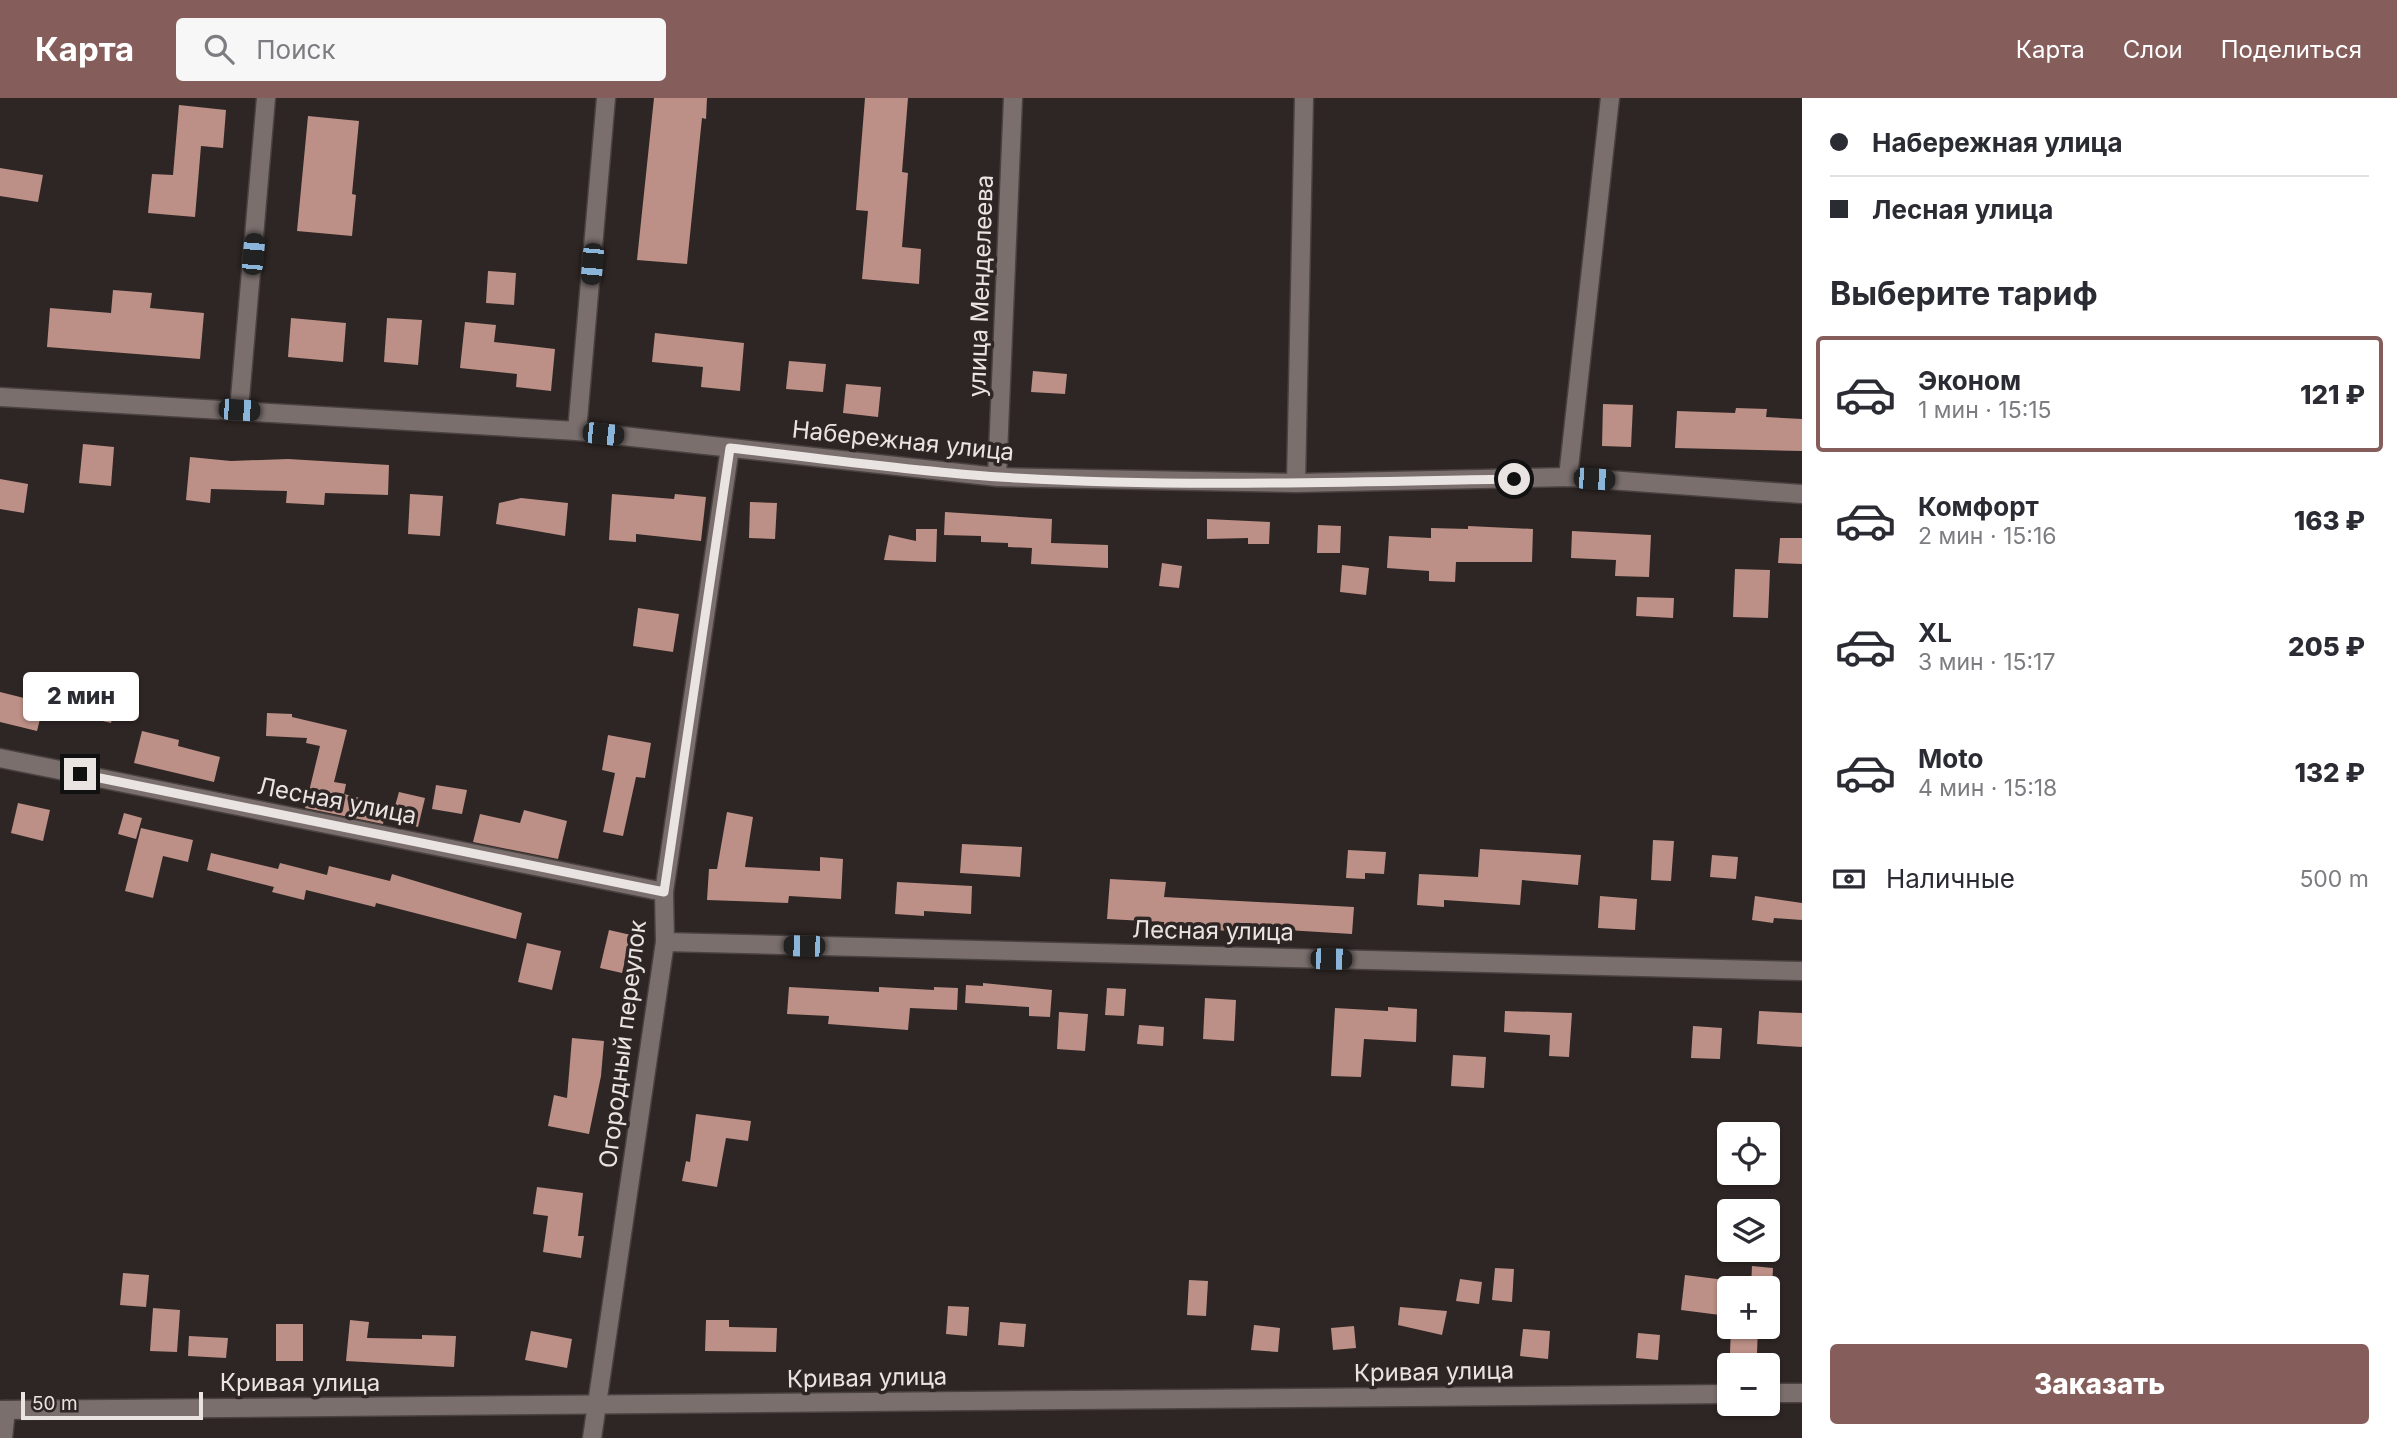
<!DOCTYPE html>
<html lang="ru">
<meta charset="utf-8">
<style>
body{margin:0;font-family:Inter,sans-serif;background:#f7f7f7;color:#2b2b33;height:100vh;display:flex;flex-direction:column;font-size:26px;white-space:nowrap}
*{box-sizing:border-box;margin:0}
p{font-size:23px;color:#7c7c81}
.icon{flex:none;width:38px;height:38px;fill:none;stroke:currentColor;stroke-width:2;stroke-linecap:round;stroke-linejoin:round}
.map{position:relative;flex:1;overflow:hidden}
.details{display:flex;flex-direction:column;background:#fff;width:595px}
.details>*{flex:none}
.banner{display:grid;align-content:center;height:154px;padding:0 28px;background:#fff}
.buttons{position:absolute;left:1717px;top:1024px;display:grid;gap:14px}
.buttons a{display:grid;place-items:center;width:63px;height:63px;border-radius:7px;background:#fff;box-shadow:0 2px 5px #0004;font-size:35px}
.scale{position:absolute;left:21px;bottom:18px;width:182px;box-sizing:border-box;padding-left:7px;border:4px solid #e9e3e2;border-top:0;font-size:19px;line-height:24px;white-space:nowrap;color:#e9e3e2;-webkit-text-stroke:5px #2e2624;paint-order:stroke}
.end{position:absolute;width:32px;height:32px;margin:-16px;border:9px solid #e9e3e2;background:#111;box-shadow:0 0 0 4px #111}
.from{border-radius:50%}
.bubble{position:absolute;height:49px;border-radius:7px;background:#fff;box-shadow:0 2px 5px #0004;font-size:23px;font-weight:800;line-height:49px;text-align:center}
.car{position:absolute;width:21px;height:42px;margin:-21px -10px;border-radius:9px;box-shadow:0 0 5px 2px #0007;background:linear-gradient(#222 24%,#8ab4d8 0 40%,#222 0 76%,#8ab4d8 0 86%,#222 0)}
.banner b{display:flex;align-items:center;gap:24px;height:66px;font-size:26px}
.banner b+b{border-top:2px solid #e1e1e2}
.banner i{width:18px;height:18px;background:#2b2b33}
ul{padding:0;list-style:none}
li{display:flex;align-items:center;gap:21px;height:116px;margin:0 14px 10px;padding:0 14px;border:4px solid transparent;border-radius:7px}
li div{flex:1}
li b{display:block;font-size:26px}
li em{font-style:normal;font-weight:800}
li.selected{border-color:#855e5b}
li>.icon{width:63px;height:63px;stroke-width:1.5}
h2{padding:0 28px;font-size:32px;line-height:84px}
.pay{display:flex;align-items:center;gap:18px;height:77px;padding:0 28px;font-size:26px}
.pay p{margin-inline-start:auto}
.primary-button{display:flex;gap:14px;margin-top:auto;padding:14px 28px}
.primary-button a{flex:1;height:80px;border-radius:7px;background:#855e5b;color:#fff;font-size:28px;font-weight:800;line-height:80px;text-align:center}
header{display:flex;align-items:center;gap:42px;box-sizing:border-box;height:98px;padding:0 35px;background:#855e5b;color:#fff}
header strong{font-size:33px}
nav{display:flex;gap:38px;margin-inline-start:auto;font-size:24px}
.search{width:490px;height:63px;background:#f7f7f7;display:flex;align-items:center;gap:18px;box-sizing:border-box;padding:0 24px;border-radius:7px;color:#7c7c81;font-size:26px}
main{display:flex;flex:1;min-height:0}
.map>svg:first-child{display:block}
</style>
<header>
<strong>Карта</strong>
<div class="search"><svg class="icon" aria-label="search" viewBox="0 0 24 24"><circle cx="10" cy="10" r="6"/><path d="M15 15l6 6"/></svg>Поиск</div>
<nav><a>Карта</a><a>Слои</a><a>Поделиться</a></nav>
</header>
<main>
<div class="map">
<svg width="1802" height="1340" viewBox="0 0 1802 1340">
<rect width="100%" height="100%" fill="#2e2624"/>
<g fill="#bc9086">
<path d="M654 0H707L706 21 702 20 687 166 637 162Z"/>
<path d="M865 0H908L902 74 908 75 902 149 921 151 919 186 862 181 868 113 856 112Z"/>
<path d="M179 7 226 12 223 50 201 48 195 119 148 115 152 76 173 77Z"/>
<path d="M308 18 359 23 352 96 356 97 352 138 297 133Z"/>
<path d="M0 70 43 77 38 104 0 98Z"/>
<path d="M488 173 516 175 514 207 486 205Z"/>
<path d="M113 192 152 195 150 210 204 215 200 261 47 249 50 210 111 215Z"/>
<path d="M291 220 346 225 343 264 288 259Z"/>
<path d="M387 220 422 222 418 267 384 264Z"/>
<path d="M465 224 496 227 494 244 555 251 551 293 516 289 517 276 460 270Z"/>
<path d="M655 235 744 245 740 293 701 289 703 269 652 264Z"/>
<path d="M789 263 826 266 823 294 786 291Z"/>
<path d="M1033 273 1067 276 1065 296 1031 294Z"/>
<path d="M846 286 881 289 878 319 843 315Z"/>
<path d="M1603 306 1633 307 1631 349 1602 348Z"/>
<path d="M1736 310 1767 311 1766 319 1802 321V353L1675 350 1677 313 1735 315Z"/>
<path d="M83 346 114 349 111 388 79 385Z"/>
<path d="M190 359 231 363 288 361 389 367 388 397 325 395 324 407 286 405 287 393 211 391 210 405 186 402Z"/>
<path d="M0 381 28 386 24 415 0 411Z"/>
<path d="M410 396 443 398 440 438 408 436Z"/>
<path d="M612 396 674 401 675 396 706 399 701 443 636 436V444L609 442Z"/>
<path d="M521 400 568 405 565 438 496 426 499 405Z"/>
<path d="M750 404 777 405 775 441 749 440Z"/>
<path d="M945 414 1052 421 1051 445 1108 447V470L1031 466 1032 450 1008 449V445L981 444V438L944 437Z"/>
<path d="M1207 421 1270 424 1269 446H1248V440L1207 441Z"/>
<path d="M1318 427 1341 428 1340 455H1317Z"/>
<path d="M1468 428 1533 431 1532 464H1456L1455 484 1429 483V473L1387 470 1389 438 1431 440V430L1468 431Z"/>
<path d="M916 431H937L936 464 884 462 889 437 916 443Z"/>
<path d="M1572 433 1651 437 1649 479 1615 478 1616 462 1571 460Z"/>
<path d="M1780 440H1802V466L1778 465Z"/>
<path d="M1162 465 1182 468 1179 490 1159 488Z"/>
<path d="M1342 467 1369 470 1366 497 1340 494Z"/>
<path d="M1735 471 1770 472 1768 520 1733 519Z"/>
<path d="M1637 499 1674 500 1673 520 1636 518Z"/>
<path d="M638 510 679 516 673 554 633 548Z"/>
<path d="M76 582 119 592 111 625 69 615Z"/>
<path d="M0 594 44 605 37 633 0 624Z"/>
<path d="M267 615 292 616V619L347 632 334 684 346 686 344 696 387 707 383 726 305 710 320 648 306 645 307 640 266 638Z"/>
<path d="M142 633 179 642 178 648 220 659 214 684 134 665Z"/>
<path d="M608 637 651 645 645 680 636 679 623 738 603 734 615 675 602 672Z"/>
<path d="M436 687 467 692 462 716 432 711Z"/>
<path d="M399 694 425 700 418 729 391 722Z"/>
<path d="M18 705 50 712 43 743 11 735Z"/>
<path d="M524 712 567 723 558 761 473 744 480 716 520 725Z"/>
<path d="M727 714 753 719 745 769 820 773V759L843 761 841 801 789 798 788 805 707 802 709 771H717Z"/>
<path d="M124 715 142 720 136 741 118 736Z"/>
<path d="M141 730 193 742 188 764 163 758 153 800 125 793Z"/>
<path d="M1653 742 1674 743 1671 783 1651 782Z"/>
<path d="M962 746 1022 749 1020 779 960 775Z"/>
<path d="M1480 751 1581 757 1578 787 1522 782 1520 807 1444 802V809L1417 807 1419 776 1478 779Z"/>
<path d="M1348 752 1386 754 1384 776 1365 775V781L1346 780Z"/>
<path d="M211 755 278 771 280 765 327 777 329 768 390 783 392 776 522 815 516 841 376 805 375 809 306 792 304 802 272 794 274 789 207 772Z"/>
<path d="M1712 757 1738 759 1736 781 1710 779Z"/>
<path d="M1110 781 1166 784 1164 799 1354 809 1352 836 1236 829 1235 833 1208 832 1164 829V824L1107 821Z"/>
<path d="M897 784 972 788 971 816 924 813V818L895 816Z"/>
<path d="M1600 798 1637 801 1635 832 1598 830Z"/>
<path d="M1755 798 1802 805V822L1774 820 1773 825 1752 822Z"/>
<path d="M609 832 631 837 622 875 600 870Z"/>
<path d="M527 845 561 853 552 892 518 884Z"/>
<path d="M983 885 1052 892 1050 919 1029 918V909L965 905 966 887 983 888Z"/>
<path d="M789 889 879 894V889L934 892V889L958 890 957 912 910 910 908 932 828 926 829 918 787 916Z"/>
<path d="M1107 890 1126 891 1124 918 1105 917Z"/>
<path d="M1205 900 1236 902 1234 943 1203 941Z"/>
<path d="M1388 909 1417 911 1416 944 1364 941 1361 979 1331 978 1335 910 1388 913Z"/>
<path d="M1505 913 1572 915 1569 959 1549 958 1550 937 1504 934Z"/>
<path d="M1759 913 1802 915V949L1757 946Z"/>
<path d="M1059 914 1088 916 1085 953 1057 951Z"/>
<path d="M1139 927 1164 929 1163 948 1137 946Z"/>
<path d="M1693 928 1722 930 1720 961 1691 960Z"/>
<path d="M572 940 604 943 601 978 589 1036 548 1028 554 997 567 1000Z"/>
<path d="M1453 957 1486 959 1484 990 1451 988Z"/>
<path d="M696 1016 751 1023 748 1043 726 1040 717 1089 682 1083 686 1063 690 1064Z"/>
<path d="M537 1089 583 1095 578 1138H584L581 1160 543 1154 548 1118 533 1116Z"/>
<path d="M1752 1168 1773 1170 1772 1190 1751 1189Z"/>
<path d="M1495 1170 1514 1171 1512 1204 1492 1202Z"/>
<path d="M123 1175 149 1177 146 1209 120 1207Z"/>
<path d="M1685 1177 1725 1182 1720 1217 1681 1212Z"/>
<path d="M1460 1181 1482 1184 1479 1206 1456 1203Z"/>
<path d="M1189 1182 1208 1183 1206 1218 1187 1217Z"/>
<path d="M948 1208 969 1209 967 1238 946 1236Z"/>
<path d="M1400 1209 1447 1213 1442 1237 1398 1227Z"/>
<path d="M153 1210 180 1212 177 1254 150 1253Z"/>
<path d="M350 1222 369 1224 367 1240 422 1241V1237L456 1238 454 1269 346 1263Z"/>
<path d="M706 1222H729V1229L777 1230 776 1254 705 1253Z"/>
<path d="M1000 1224 1026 1226 1024 1249 998 1247Z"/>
<rect x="276" y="1226" width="27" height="37"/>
<path d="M1254 1227 1280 1230 1278 1254 1251 1252Z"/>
<path d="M1354 1228 1356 1250 1333 1252 1331 1230Z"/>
<path d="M1731 1228H1758L1757 1255H1730Z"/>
<path d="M1523 1231 1550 1233 1548 1261 1520 1258Z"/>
<path d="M531 1233 572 1241 567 1270 525 1262Z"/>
<path d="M1638 1235 1660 1237 1658 1262 1636 1260Z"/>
<path d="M189 1238 228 1240 226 1260 188 1258Z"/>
</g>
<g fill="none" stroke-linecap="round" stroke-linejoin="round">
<defs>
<g id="street">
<path d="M0 299 577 333 997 379 1296 385 1568 379 1802 396"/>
<path d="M239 312 266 0"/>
<path d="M577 333 606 0"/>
<path d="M997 379 1013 0"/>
<path d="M1568 379 1610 0"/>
<path d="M1296 385 1304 0"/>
<path d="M0 660 664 794"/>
<path d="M665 844 1802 873"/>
<path d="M1768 1295H1802"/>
<path d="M0 1312 1729 1296"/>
<path d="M3 1340 6 1312"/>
<path d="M592 1340 665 844 664 794 730 350"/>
</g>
</defs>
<use href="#street" stroke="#494240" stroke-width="21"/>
<use href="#street" stroke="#7a6f6d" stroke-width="18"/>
</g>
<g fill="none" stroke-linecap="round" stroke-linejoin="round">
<path stroke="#e9e3e2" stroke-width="9" d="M80 676 664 794 730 350C819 360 909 373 999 379 1170 390 1342 384 1514 381"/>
</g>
<g text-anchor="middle" stroke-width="7" stroke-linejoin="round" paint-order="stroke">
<g font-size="24" fill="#e9e3e2" stroke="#2e2624">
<text transform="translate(981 188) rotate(-88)" y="8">улица Менделеева</text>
<text transform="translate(903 343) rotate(6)" y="8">Набережная улица</text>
<text transform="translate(337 703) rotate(11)" y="8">Лесная улица</text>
<text transform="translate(1213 833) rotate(1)" y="8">Лесная улица</text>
<text transform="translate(623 946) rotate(-83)" y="8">Огородный переулок</text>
<text transform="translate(1434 1274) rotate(-1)" y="8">Кривая улица</text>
<text transform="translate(867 1280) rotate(-1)" y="8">Кривая улица</text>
<text x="300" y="1293">Кривая улица</text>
</g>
</g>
</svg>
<div class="buttons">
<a><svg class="icon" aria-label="locate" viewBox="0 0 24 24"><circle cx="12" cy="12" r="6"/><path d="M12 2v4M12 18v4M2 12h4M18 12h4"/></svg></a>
<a><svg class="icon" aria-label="layers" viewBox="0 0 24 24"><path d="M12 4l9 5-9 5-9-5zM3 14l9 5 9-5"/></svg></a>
<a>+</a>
<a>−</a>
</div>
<div class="scale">50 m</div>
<i class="end from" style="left:1514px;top:381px"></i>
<i class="end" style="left:80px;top:676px"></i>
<div class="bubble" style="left:23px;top:574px;width:116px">2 мин</div>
<i class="car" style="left:253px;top:156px;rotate:5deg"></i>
<i class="car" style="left:592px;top:166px;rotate:185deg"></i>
<i class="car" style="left:239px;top:312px;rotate:94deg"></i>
<i class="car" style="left:603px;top:336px;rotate:96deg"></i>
<i class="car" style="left:1594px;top:381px;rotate:94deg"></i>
<i class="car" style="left:804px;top:848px;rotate:271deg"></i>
<i class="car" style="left:1331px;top:861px;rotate:91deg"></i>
</div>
<section class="details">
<div class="banner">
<b><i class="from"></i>Набережная улица</b>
<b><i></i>Лесная улица</b>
</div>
<h2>Выберите тариф</h2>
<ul>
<li class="selected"><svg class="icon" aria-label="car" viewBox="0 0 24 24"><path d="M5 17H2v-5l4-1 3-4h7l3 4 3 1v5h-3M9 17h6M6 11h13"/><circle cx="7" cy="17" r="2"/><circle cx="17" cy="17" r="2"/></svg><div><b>Эконом</b><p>1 мин · 15:15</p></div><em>121 ₽</em></li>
<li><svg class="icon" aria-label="car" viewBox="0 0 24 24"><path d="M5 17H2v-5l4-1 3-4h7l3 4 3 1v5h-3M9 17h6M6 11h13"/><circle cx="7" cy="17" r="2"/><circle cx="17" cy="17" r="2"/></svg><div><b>Комфорт</b><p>2 мин · 15:16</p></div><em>163 ₽</em></li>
<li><svg class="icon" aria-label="car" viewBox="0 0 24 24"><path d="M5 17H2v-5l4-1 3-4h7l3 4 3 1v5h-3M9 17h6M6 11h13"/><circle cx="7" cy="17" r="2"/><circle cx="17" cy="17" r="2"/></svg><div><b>XL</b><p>3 мин · 15:17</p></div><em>205 ₽</em></li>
<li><svg class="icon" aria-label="car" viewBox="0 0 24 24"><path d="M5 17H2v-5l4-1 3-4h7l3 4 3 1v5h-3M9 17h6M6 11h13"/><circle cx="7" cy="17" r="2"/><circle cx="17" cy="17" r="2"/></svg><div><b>Moto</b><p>4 мин · 15:18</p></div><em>132 ₽</em></li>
</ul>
<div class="pay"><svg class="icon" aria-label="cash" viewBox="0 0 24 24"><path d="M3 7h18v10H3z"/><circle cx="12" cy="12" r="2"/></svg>Наличные<p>500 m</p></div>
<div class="primary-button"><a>Заказать</a></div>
</section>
</main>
